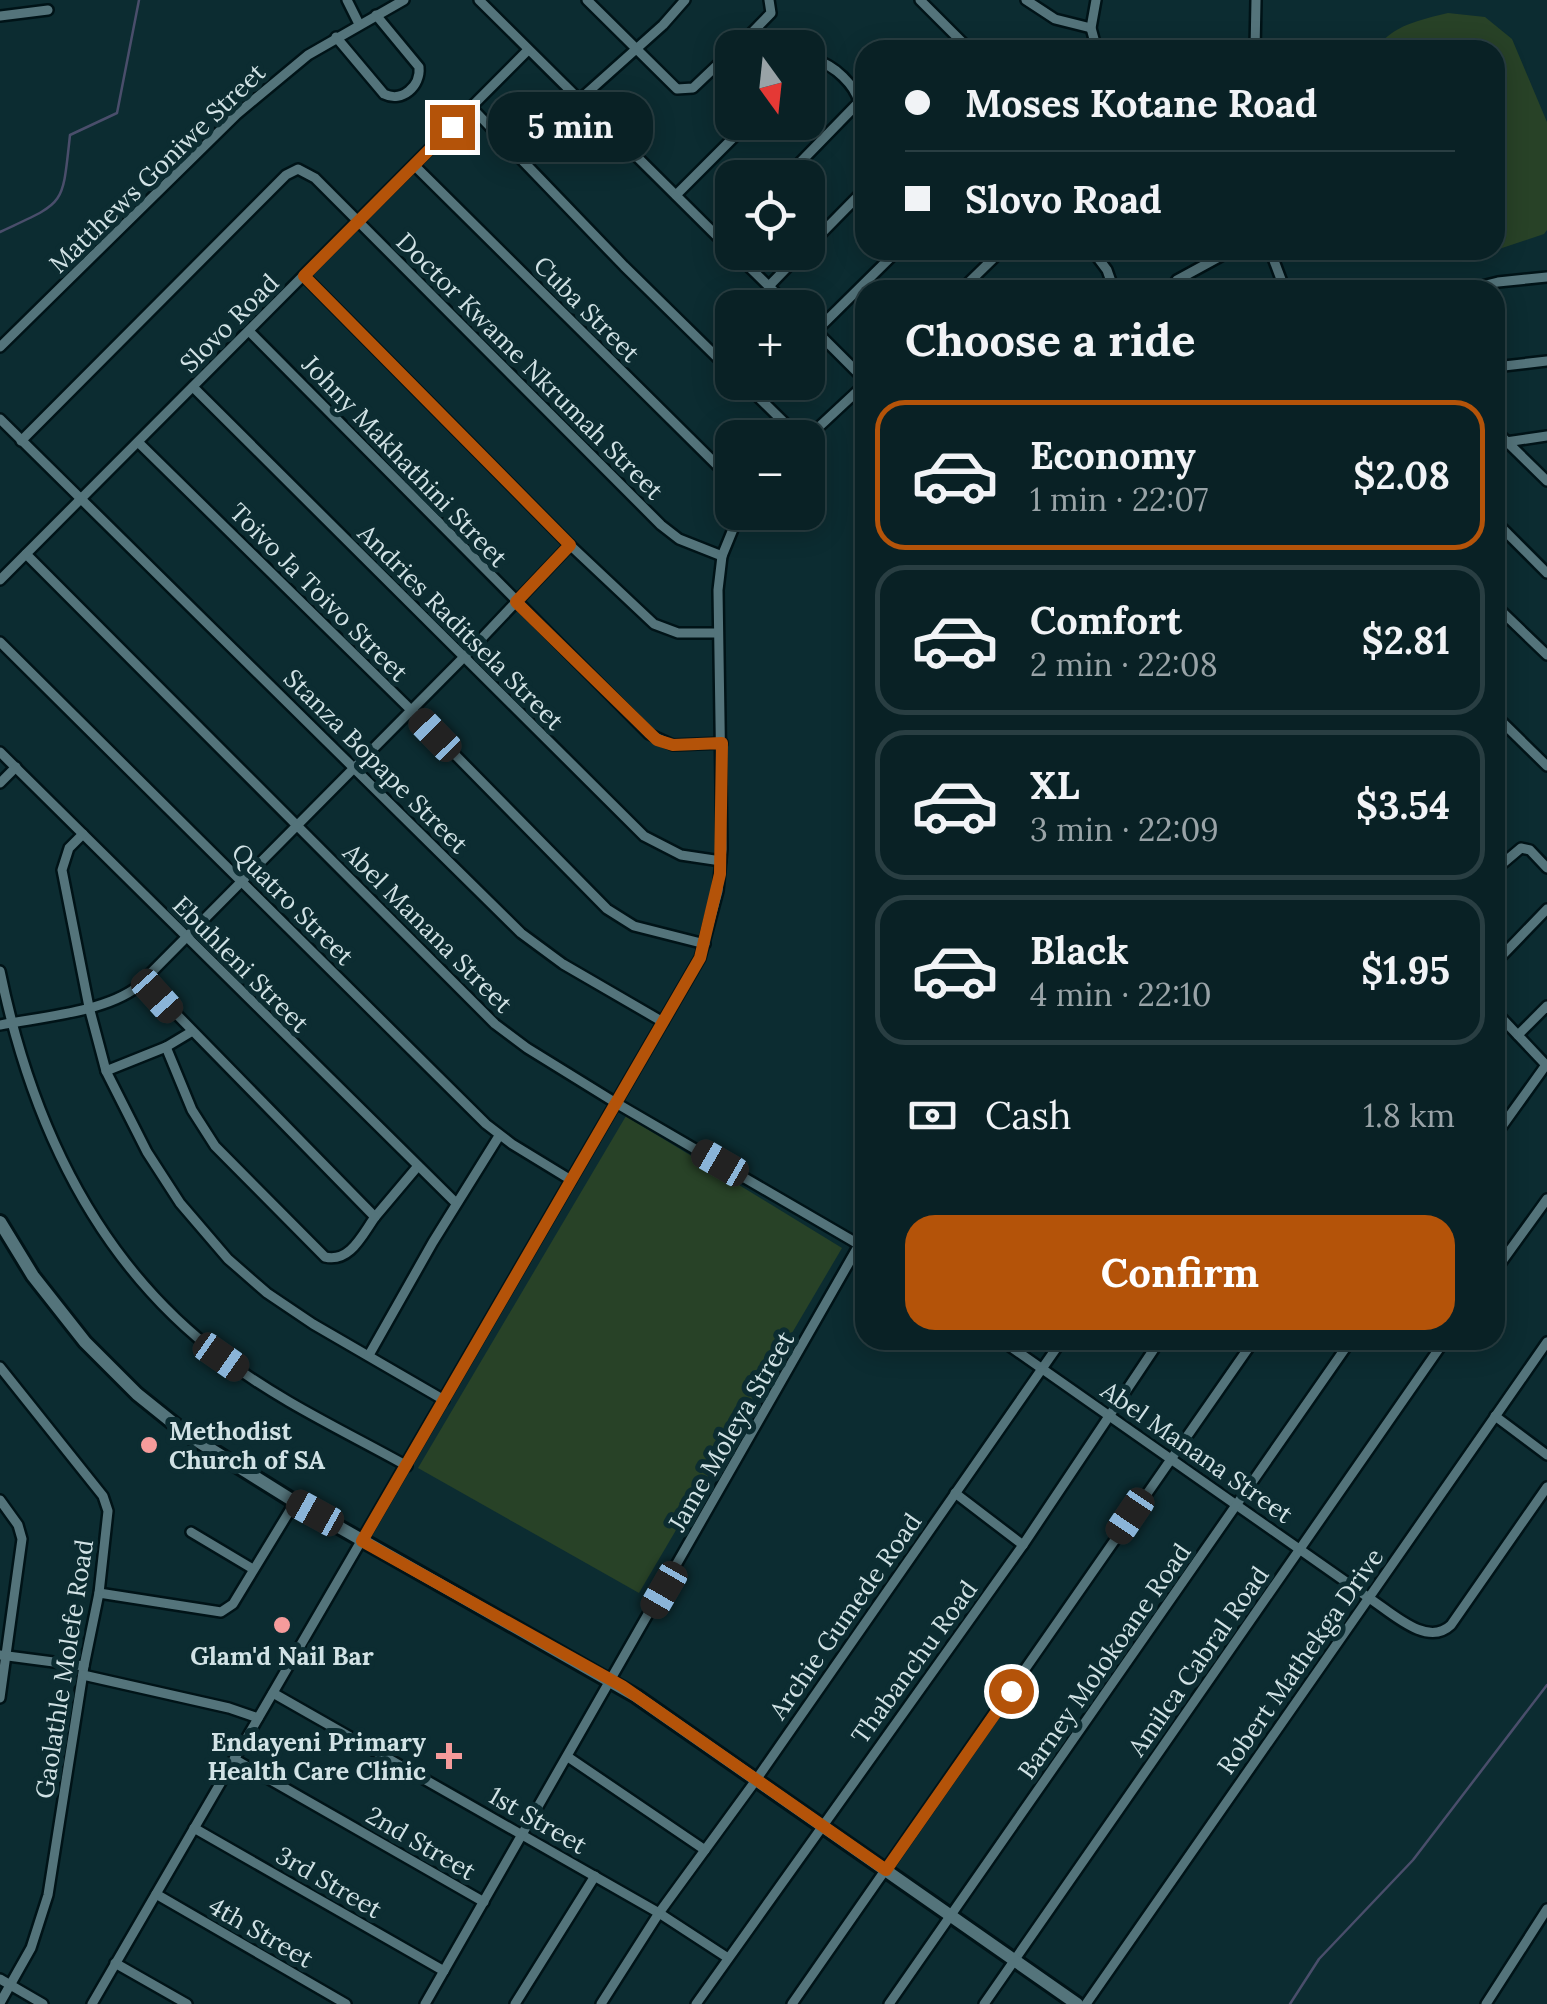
<!DOCTYPE html>
<meta charset="utf-8">
<style>
body{margin:0;font-family:Lora,serif;background:#12292d;color:#f1f3f6;height:100vh;display:flex;flex-direction:column;font-size:38px;white-space:nowrap}
*{box-sizing:border-box;margin:0}
p{font-size:32px;color:#99a3a7}
.icon{flex:none;width:55px;height:55px;fill:none;stroke:currentColor;stroke-width:2;stroke-linecap:round;stroke-linejoin:round}
.map{position:relative;flex:1;overflow:hidden}
.drawer{position:absolute;left:855px;top:280px;width:650px;height:1070px;display:flex;flex-direction:column;background:#092125;border-radius:30px;box-shadow:0 5px 25px #0003,0 0 0 2px #293e42}
.drawer>*{flex:none}
.top-card{position:absolute;left:855px;top:40px;width:650px;height:220px;border-radius:30px;box-shadow:0 5px 25px #0003,0 0 0 2px #293e42;display:grid;align-content:center;height:220px;padding:0 50px;background:#092125}
.needle{width:65px;rotate:165deg}
.fabs{position:absolute;left:715px;top:30px;display:grid;gap:20px}
.fabs a{display:grid;place-items:center;width:110px;height:110px;border-radius:20px;background:#092125;box-shadow:0 5px 25px #0003,0 0 0 2px #293e42;font-size:50px}
.end{position:absolute;width:45px;height:45px;margin:-22px;border:12px solid #b45309;background:#fff;box-shadow:0 0 0 5px #fff}
.from{border-radius:50%}
.bubble{position:absolute;height:70px;border-radius:30px;background:#092125;box-shadow:0 5px 25px #0003,0 0 0 2px #293e42;font-size:32px;font-weight:800;line-height:70px;text-align:center}
.car{position:absolute;width:30px;height:60px;margin:-30px -15px;border-radius:12px;box-shadow:0 0 8px 2px #0007;background:linear-gradient(#222 24%,#8ab4d8 0 40%,#222 0 76%,#8ab4d8 0 86%,#222 0)}
.top-card b{display:flex;align-items:center;gap:35px;height:95px;font-size:38px}
.top-card b+b{border-top:2px solid #293e42}
.top-card i{width:25px;height:25px;background:#f1f3f6}
ul{padding:0;list-style:none}
li{display:flex;align-items:center;gap:30px;height:150px;margin:0 20px 15px;padding:0 30px;border:5px solid #293e42;border-radius:30px}
li div{flex:1}
li b{display:block;font-size:38px}
li em{font-style:normal;font-weight:800}
li.current{border-color:#b45309}
li>.icon{width:90px;height:90px;stroke-width:1.5}
h2{padding:0 50px;font-size:45px;line-height:120px}
.pay{display:flex;align-items:center;gap:25px;height:110px;padding:0 50px;font-size:38px}
.pay p{margin-inline-start:auto}
.button{display:flex;gap:20px;margin-top:auto;padding:20px 50px}
.button a{flex:1;height:115px;border-radius:30px;background:#b45309;color:#fff;font-size:40px;font-weight:800;line-height:115px;text-align:center}
.map>svg:first-child{display:block}
</style>
<div class="map">
<svg width="1547" height="2004" viewBox="0 0 1547 2004">
<rect width="100%" height="100%" fill="#0c2c31"/>
<g fill="#284227">
<path d="M1448 13 1485 17 1512 39 1547 122V230L1544 234 1481 255 1473 250H1495V50H1375C1392 25 1420 20 1448 13Z"/>
<path d="M626 1116 842 1248 639 1593 418 1468Z"/>
</g>
<g fill="none" stroke-linecap="round" stroke-linejoin="round">
<g stroke="#4a4e6b" stroke-width="2.5">
<path d="M0 232C66 201 62 208 70 135L117 113 139 0"/>
<path d="M1290 2004 1319 1959 1413 1860 1547 1685"/>
</g>
<defs>
<g id="street">
<path d="M347 0 359 24"/>
<path d="M479 0 732 251"/>
<path d="M587 0 677 89 693 88 732 51"/>
<path d="M920 0 970 50"/>
<path d="M1026 0 1055 19 1091 28"/>
<path d="M1096 0 1091 28 1097 50"/>
<path d="M0 16 48 10"/>
<path d="M336 37 384 94C402 103 421 86 419 67L376 15"/>
<path d="M737 48 771 13 769 0"/>
<path d="M1255 50 1256 0"/>
<path d="M578 101 663 25 685 0"/>
<path d="M471 107 624 266 732 372"/>
<path d="M414 165 732 480"/>
<path d="M785 178 859 102C855 85 834 65 817 61L808 65"/>
<path d="M676 195 749 122"/>
<path d="M808 247 865 189"/>
<path d="M1092 250 1107 270 1114 290"/>
<path d="M1270 250 1285 290"/>
<path d="M734 252 791 308"/>
<path d="M304 276 570 545 654 624 678 633H718"/>
<path d="M769 286 802 252"/>
<path d="M961 290 1002 250"/>
<path d="M1177 290 1174 284 1177 280 1232 250"/>
<path d="M1466 290 1498 282 1547 277"/>
<path d="M808 323 865 380"/>
<path d="M249 331 649 734 673 745 722 743"/>
<path d="M816 331 898 250"/>
<path d="M0 347 237 114 308 55 404 0"/>
<path d="M1495 367 1547 361"/>
<path d="M743 382 800 438"/>
<path d="M193 387 644 836 681 855 721 861"/>
<path d="M0 419 521 933 563 964 663 1022"/>
<path d="M1495 430 1547 481"/>
<path d="M807 438 865 384"/>
<path d="M21 441 286 175 298 169 315 178 661 525 679 539 722 556"/>
<path d="M1506 442 1547 436"/>
<path d="M139 443 410 709 607 909 634 926 705 944"/>
<path d="M1495 521 1547 573"/>
<path d="M26 554 495 1024 527 1048 616 1103 865 1248"/>
<path d="M0 580 527 51"/>
<path d="M1495 605 1547 655"/>
<path d="M0 642 486 1124 512 1144 571 1180"/>
<path d="M1495 715 1547 766"/>
<path d="M0 752 456 1203"/>
<path d="M0 783 16 767"/>
<path d="M83 834 69 848 62 870 89 1007 106 1071 147 1152 180 1203 228 1259 267 1293 313 1324 444 1400"/>
<path d="M1495 870 1521 848 1530 850 1547 868"/>
<path d="M1495 963 1547 909"/>
<path d="M0 971C31 1122 97 1264 223 1358 279 1401 346 1432 407 1466"/>
<path d="M144 981 375 1217 418 1166"/>
<path d="M1495 1011 1547 1066"/>
<path d="M0 1025C40 1017 105 1012 137 987L463 658 570 545"/>
<path d="M1518 1035 1547 1006"/>
<path d="M166 1047 192 1110 215 1146 325 1257C350 1263 362 1235 375 1217"/>
<path d="M106 1071 166 1047 191 1032"/>
<path d="M1495 1136 1546 1065"/>
<path d="M1495 1271 1547 1199"/>
<path d="M1001 1340 1369 1598C1391 1612 1427 1648 1451 1625L1547 1487"/>
<path d="M369 1355 433 1242 499 1136"/>
<path d="M0 1367 103 1496 108 1511 99 1593 84 1666 48 1895 31 1948 0 2003"/>
<path d="M1495 1416 1547 1455"/>
<path d="M955 1493 1023 1545"/>
<path d="M0 1500 18 1525 22 1539 0 1698"/>
<path d="M191 1532 253 1569"/>
<path d="M99 1593 221 1612 233 1604 295 1502"/>
<path d="M0 1655 84 1666"/>
<path d="M83 1675 229 1708 258 1718"/>
<path d="M273 1693 659 1913 728 1958"/>
<path d="M568 1757 705 1850"/>
<path d="M234 1759 484 1902"/>
<path d="M194 1828 444 1971"/>
<path d="M156 1894 346 2004"/>
<path d="M115 1963 187 2004"/>
<path d="M0 1979 43 2004"/>
<path d="M92 2004 700 958 718 891 722 849 718 590 722 556 740 512"/>
<path d="M425 2004 859 1245"/>
<path d="M515 2004 595 1876"/>
<path d="M601 2004 659 1913 756 1780 1062 1340"/>
<path d="M696 2004 1023 1545 1160 1340"/>
<path d="M792 2004 1254 1340"/>
<path d="M889 2004 1351 1340"/>
<path d="M984 2004 1445 1340"/>
<path d="M1086 2004 1547 1342"/>
<path d="M1486 2004 1547 1909"/>
</g>
<path id="secondary" d="M0 1222 33 1276 85 1342 137 1394 188 1435 295 1502 636 1696 1077 2004"/>
</defs>
<use href="#street" stroke="#001317" stroke-width="14"/>
<use href="#secondary" stroke="#001317" stroke-width="18"/>
<use href="#street" stroke="#54747b" stroke-width="9"/>
<use href="#secondary" stroke="#54747b" stroke-width="12"/>
</g>
<g fill="none" stroke-linecap="round" stroke-linejoin="round">
<path stroke="#b45309" stroke-width="12" d="M452 127 304 276 570 545 516 602 657 740 673 745 722 743 720 874 700 958 362 1541 622 1686 886 1870 1011 1691"/>
</g>
<g fill="#f59b9b" stroke="#0c2c31" stroke-width="4">
<circle cx="149" cy="1445" r="10"/>
<circle cx="282" cy="1625" r="10"/>
<path d="M444 1741h10v10h10v10h-10v10h-10v-10h-10v-10h10z"/>
</g>
<g text-anchor="middle" stroke-width="10" stroke-linejoin="round" paint-order="stroke">
<g font-size="25" fill="#d1e2e5" stroke="#0c2c31">
<text transform="translate(157 168) rotate(-44)" y="9">Matthews Goniwe Street</text>
<text transform="translate(587 309) rotate(45)" y="9">Cuba Street</text>
<text transform="translate(229 323) rotate(-45)" y="9">Slovo Road</text>
<text transform="translate(530 366) rotate(45)" y="9">Doctor Kwame Nkrumah Street</text>
<text transform="translate(405 461) rotate(46)" y="9">Johny Makhathini Street</text>
<text transform="translate(319 592) rotate(45)" y="9">Toivo Ja Toivo Street</text>
<text transform="translate(461 627) rotate(45)" y="9">Andries Raditsela Street</text>
<text transform="translate(376 761) rotate(45)" y="9">Stanza Bopape Street</text>
<text transform="translate(293 904) rotate(45)" y="9">Quatro Street</text>
<text transform="translate(428 928) rotate(45)" y="9">Abel Manana Street</text>
<text transform="translate(241 964) rotate(45)" y="9">Ebuhleni Street</text>
<text transform="translate(731 1431) rotate(-60)" y="9">Jame Moleya Street</text>
<text transform="translate(1197 1452) rotate(35)" y="9">Abel Manana Street</text>
<text transform="translate(845 1616) rotate(-55)" y="9">Archie Gumede Road</text>
<text transform="translate(1104 1661) rotate(-55)" y="9">Barney Molokoane Road</text>
<text transform="translate(1198 1661) rotate(-55)" y="9">Amilca Cabral Road</text>
<text transform="translate(1300 1661) rotate(-55)" y="9">Robert Mathekga Drive</text>
<text transform="translate(914 1662) rotate(-54)" y="9">Thabanchu Road</text>
<text transform="translate(64 1669) rotate(-81)" y="9">Gaolathle Molefe Road</text>
<text transform="translate(538 1820) rotate(30)" y="9">1st Street</text>
<text transform="translate(421 1843) rotate(30)" y="9">2nd Street</text>
<text transform="translate(329 1882) rotate(30)" y="9">3rd Street</text>
<text transform="translate(261 1932) rotate(30)" y="9">4th Street</text>
</g>
<g font-size="25" font-weight="bold" fill="#d1e2e5" stroke="#0c2c31" text-anchor="start">
<text x="169" y="1440">Methodist<tspan x="169" dy="29">Church of SA</tspan></text>
<text x="282" y="1665" text-anchor="middle">Glam'd Nail Bar</text>
<text x="426" y="1751" text-anchor="end">Endayeni Primary<tspan x="426" dy="29">Health Care Clinic</tspan></text>
</g>
</g>
</svg>
<div class="fabs">
<a><svg class="needle" viewBox="-14 -14 28 28"><path d="M0-13l5 13h-10z" fill="#e53935"/><path d="M0 13l5-13h-10z" fill="#99a3a7"/></svg></a>
<a><svg class="icon" aria-label="locate" viewBox="0 0 24 24"><circle cx="12" cy="12" r="6"/><path d="M12 2v4M12 18v4M2 12h4M18 12h4"/></svg></a>
<a>+</a>
<a>−</a>
</div>
<i class="end from" style="left:1011px;top:1691px"></i>
<i class="end" style="left:452px;top:127px"></i>
<div class="bubble" style="left:488px;top:92px;width:165px">5 min</div>
<i class="car" style="left:435px;top:735px;rotate:316deg"></i>
<i class="car" style="left:157px;top:996px;rotate:138deg"></i>
<i class="car" style="left:720px;top:1163px;rotate:300deg"></i>
<i class="car" style="left:221px;top:1357px;rotate:125deg"></i>
<i class="car" style="left:315px;top:1513px;rotate:299deg"></i>
<i class="car" style="left:1130px;top:1516px;rotate:214deg"></i>
<i class="car" style="left:664px;top:1590px;rotate:210deg"></i>
<div class="top-card">
<b><i class="from"></i>Moses Kotane Road</b>
<b><i></i>Slovo Road</b>
</div>
<section class="drawer">
<h2>Choose a ride</h2>
<ul>
<li class="current"><svg class="icon" aria-label="car" viewBox="0 0 24 24"><path d="M5 17H2v-5l4-1 3-4h7l3 4 3 1v5h-3M9 17h6M6 11h13"/><circle cx="7" cy="17" r="2"/><circle cx="17" cy="17" r="2"/></svg><div><b>Economy</b><p>1 min · 22:07</p></div><em>$2.08</em></li>
<li><svg class="icon" aria-label="car" viewBox="0 0 24 24"><path d="M5 17H2v-5l4-1 3-4h7l3 4 3 1v5h-3M9 17h6M6 11h13"/><circle cx="7" cy="17" r="2"/><circle cx="17" cy="17" r="2"/></svg><div><b>Comfort</b><p>2 min · 22:08</p></div><em>$2.81</em></li>
<li><svg class="icon" aria-label="car" viewBox="0 0 24 24"><path d="M5 17H2v-5l4-1 3-4h7l3 4 3 1v5h-3M9 17h6M6 11h13"/><circle cx="7" cy="17" r="2"/><circle cx="17" cy="17" r="2"/></svg><div><b>XL</b><p>3 min · 22:09</p></div><em>$3.54</em></li>
<li><svg class="icon" aria-label="car" viewBox="0 0 24 24"><path d="M5 17H2v-5l4-1 3-4h7l3 4 3 1v5h-3M9 17h6M6 11h13"/><circle cx="7" cy="17" r="2"/><circle cx="17" cy="17" r="2"/></svg><div><b>Black</b><p>4 min · 22:10</p></div><em>$1.95</em></li>
</ul>
<div class="pay"><svg class="icon" aria-label="cash" viewBox="0 0 24 24"><path d="M3 7h18v10H3z"/><circle cx="12" cy="12" r="2"/></svg>Cash<p>1.8 km</p></div>
<div class="button"><a>Confirm</a></div>
</section>
</div>
